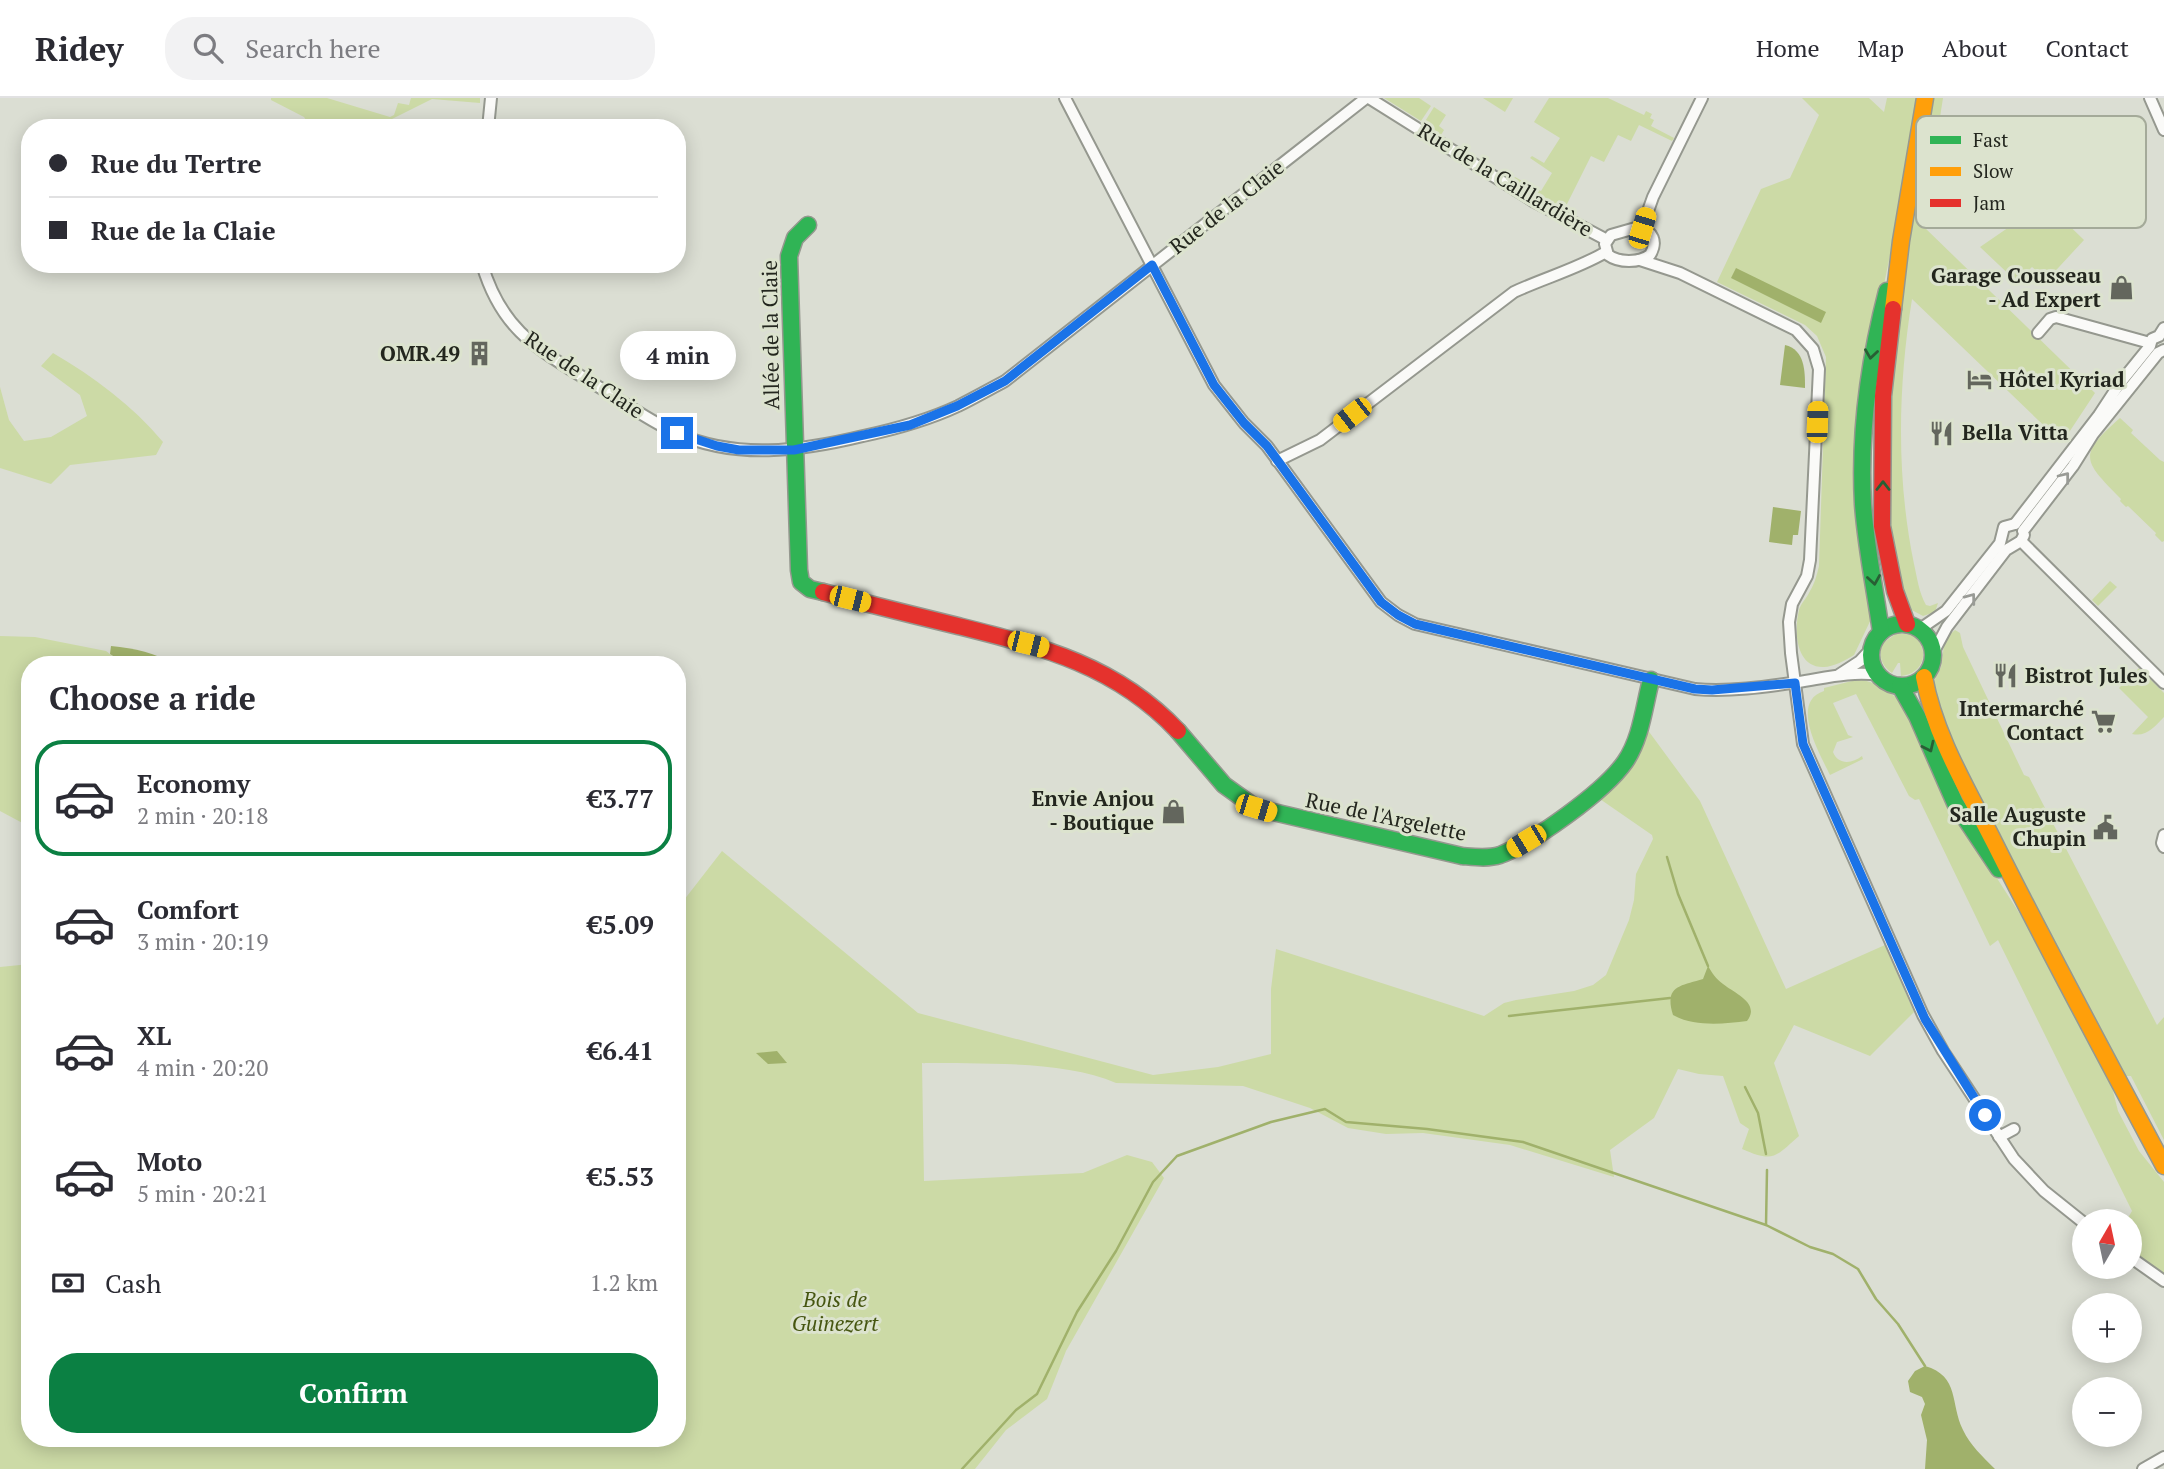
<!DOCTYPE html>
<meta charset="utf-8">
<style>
body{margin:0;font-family:"PT Serif",serif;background:#f2f2f3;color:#2b2b33;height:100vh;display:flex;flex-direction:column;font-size:26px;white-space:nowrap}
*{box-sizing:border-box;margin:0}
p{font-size:23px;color:#7c7c81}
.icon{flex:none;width:38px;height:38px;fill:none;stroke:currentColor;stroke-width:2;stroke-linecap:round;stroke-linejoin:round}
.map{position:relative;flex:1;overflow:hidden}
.drawer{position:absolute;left:21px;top:558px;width:665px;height:791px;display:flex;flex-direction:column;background:#fff;border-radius:28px;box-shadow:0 4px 18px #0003}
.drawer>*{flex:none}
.guide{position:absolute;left:21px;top:21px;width:665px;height:154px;border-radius:28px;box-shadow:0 4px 18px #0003;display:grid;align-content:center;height:154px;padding:0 28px;background:#fff}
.needle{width:46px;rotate:9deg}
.fabs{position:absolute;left:2072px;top:1111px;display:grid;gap:14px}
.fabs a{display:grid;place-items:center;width:70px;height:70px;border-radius:50%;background:#fff;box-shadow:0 4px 18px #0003;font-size:35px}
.end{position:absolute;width:32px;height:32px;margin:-16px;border:9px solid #1a73e8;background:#fff;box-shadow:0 0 0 4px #fff}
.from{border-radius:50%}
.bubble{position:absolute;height:49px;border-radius:24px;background:#fff;box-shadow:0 4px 18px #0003;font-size:23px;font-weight:700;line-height:49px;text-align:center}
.car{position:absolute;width:21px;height:42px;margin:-21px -10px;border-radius:9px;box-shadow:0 0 5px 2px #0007;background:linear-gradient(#f5c518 24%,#345 0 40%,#f5c518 0 76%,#345 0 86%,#f5c518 0)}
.guide b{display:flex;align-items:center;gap:24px;height:66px;font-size:26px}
.guide b+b{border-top:2px solid #e1e1e2}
.guide i{width:18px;height:18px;background:#2b2b33}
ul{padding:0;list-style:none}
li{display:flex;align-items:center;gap:21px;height:116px;margin:0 14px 10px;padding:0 14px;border:4px solid transparent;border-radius:28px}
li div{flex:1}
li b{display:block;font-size:26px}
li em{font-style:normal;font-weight:700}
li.current{border-color:#0b8043}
li>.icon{width:63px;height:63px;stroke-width:1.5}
h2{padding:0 28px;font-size:32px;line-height:84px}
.pay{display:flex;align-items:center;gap:18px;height:77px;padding:0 28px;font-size:26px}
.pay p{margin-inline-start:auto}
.primary-button{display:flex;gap:14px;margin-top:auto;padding:14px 28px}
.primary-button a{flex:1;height:80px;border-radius:28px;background:#0b8043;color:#fff;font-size:28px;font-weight:700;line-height:80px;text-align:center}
header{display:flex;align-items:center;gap:42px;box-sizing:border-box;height:98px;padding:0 35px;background:#fff;border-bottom:2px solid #e1e1e2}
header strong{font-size:33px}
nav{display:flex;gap:38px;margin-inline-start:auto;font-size:24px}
.search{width:490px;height:63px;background:#f2f2f3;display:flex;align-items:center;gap:18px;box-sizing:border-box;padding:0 24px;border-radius:28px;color:#7c7c81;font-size:26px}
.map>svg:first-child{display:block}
</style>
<header>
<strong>Ridey</strong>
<div class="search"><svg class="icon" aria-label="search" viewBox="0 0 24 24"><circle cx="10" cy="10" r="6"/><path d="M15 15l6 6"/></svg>Search here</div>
<nav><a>Home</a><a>Map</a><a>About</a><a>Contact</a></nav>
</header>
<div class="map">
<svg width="2164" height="1371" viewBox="0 0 2164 1371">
<rect width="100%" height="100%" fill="#dbded3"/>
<g fill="#ccdaa6">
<path d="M271 0H327L390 19 394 17 398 5 409 7 411 0H480V5L432 1 374 30H311L304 19 271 2Z"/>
<path d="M1384 0H1419L1431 8 1421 23Z"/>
<path d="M1483 0H1513L1505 14Z"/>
<path d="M1549 0H1608L1644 17 1646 13 1652 16 1650 20 1654 22 1651 28 1674 40 1672 43 1639 27 1631 43 1618 37 1604 64 1591 58 1566 108 1563 106 1561 110 1513 82 1515 79 1541 93 1552 75 1530 60 1532 58 1544 65 1560 40 1534 24Z"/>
<path d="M1802 0H1869L1884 14 1887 0H1920L1905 85 1865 278 1873 517 1854 557C1846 562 1833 569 1824 569 1795 570 1794 532 1799 512 1801 505 1807 500 1810 493 1815 485 1817 476 1819 468L1826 259 1817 238 1805 227 1717 184 1761 91 1790 80 1819 17Z"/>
<path d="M1931 0H1943L1923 128 2095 295 2062 345 1912 201C1898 288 1896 379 1914 466 1917 479 1919 495 1926 507L1930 508 1938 505 1935 514 1923 518 1908 510 1892 459 1885 377 1895 221Z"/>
<path d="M1434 9 1446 17 1439 28 1444 32 1441 37 1424 25Z"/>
<path d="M2051 110 2084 142 2047 182 2032 169 2017 184 1980 149 2031 114 2039 122Z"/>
<path d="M53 255C94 279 132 307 163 344L156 357 70 367 51 386 0 370V289L9 322 24 343 51 339 87 318 80 297 41 268Z"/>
<path d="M2120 320 2133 332 2131 335 2160 362 2164 364V443L2162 444 2155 437 2156 435 2128 408 2126 409 2120 403 2121 401C2083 362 2077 358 2120 320Z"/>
<path d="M2110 483 2117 489 2098 508 2092 502Z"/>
<path d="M1955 532 1960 535 1963 549 2024 677 2029 679 2157 927 2164 919V1042L2131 978H2124L2121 975 1966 675 1934 602 1932 587 1941 569 1944 547 1948 538Z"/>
<path d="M1897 535 1913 537C1931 552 1924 576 1901 578L1900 565H1898L1892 575C1881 568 1878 557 1883 545Z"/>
<path d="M0 538 35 539 106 553 124 567H30V729L0 713Z"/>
<path d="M2139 570 2164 595V619C2154 629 2147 639 2132 636L2148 619 2119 590Z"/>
<path d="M1860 581 1873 585 1901 602 1968 735 2041 849 2110 981 2118 1013 2139 1053 2164 1084V1178L2130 1154V1124L2126 1123 2132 1113 1998 842 1990 848 1919 701 1915 702 1909 698 1856 596 1833 605 1848 637 1853 639 1837 644 1833 654C1838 667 1852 666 1862 658L1863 661 1830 677C1820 656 1789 604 1824 593V590Z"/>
<path d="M1647 631 1700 703 1786 891 1885 847 1914 914 1870 958 1794 927 1774 965 1799 1038C1775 1059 1774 1065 1742 1051L1749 1031 1740 1025 1723 978 1699 976 1678 971 1654 1020 1610 1052 1614 1079 1510 1047 1423 1035 1386 1036 1348 1030 1310 1010 1243 988 1116 985C1063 962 979 966 922 965L924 1083 1083 1075 1127 1057 1152 1064 1164 1080 1066 1253 1047 1301 1006 1332 975 1371H0V869L30 866V1340H677V811L722 753 918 915 1153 977 1218 969 1271 956V891L1276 851 1484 918 1504 905 1516 902 1574 893 1593 887 1606 877 1629 822 1634 802 1636 776 1653 741 1652 737 1597 699Z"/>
</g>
<g fill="#a0b16b">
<path d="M1736 170 1826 214 1821 225 1731 180Z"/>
<path d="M1785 247C1805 252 1805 273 1805 290L1780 287Z"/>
<path d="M1773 409 1801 413 1798 437H1793L1792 447 1769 444Z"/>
<path d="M111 548C135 550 155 555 176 567H127L110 556Z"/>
<path d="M1708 868C1712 875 1716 881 1723 886 1734 895 1761 905 1747 923 1724 926 1694 929 1673 917 1664 888 1680 888 1703 881Z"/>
<path d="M777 953 787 965 768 966 756 955Z"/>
<path d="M1925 1268C1960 1278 1950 1306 1963 1332 1970 1347 1983 1359 1995 1371H1925L1927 1342 1921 1317 1925 1306 1922 1299 1910 1294 1908 1283 1915 1273Z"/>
</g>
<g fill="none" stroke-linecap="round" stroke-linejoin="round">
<g stroke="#a0b16b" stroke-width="2.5">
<path d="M1667 759 1678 796 1708 868"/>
<path d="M1509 918 1670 900"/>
<path d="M1745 989 1758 1015 1766 1056"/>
<path d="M1767 1072 1766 1127 1810 1149 1833 1156 1858 1171 1876 1201 1898 1226 1925 1268"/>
<path d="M962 1371 1016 1312 1037 1296 1077 1214 1116 1153 1153 1084 1177 1058 1271 1024 1325 1011 1346 1024 1427 1031 1523 1044 1766 1127"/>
</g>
<defs>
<g id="street">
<path d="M1065 0 1214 287 1244 325 1267 348 1381 504 1398 517 1415 526 1695 591C1728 594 1765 589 1798 584 1825 580 1851 573 1879 577"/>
<path d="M1369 0 1533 103 1607 142"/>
<path d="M2150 0 2164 32"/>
<path d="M488 30 491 0"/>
<path d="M1639 129C1653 133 1658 144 1650 157 1639 165 1619 165 1608 157L1605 146 1611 137Z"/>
<path d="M1642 130 1653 99 1702 0"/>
<path d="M1640 162 1680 175 1796 232 1813 251 1819 271 1810 462 1807 478 1792 506 1789 524 1791 555 1803 646 1923 917 1943 953 2014 1061 2044 1093 2084 1125"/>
<path d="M482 166C501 231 536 250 589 283 618 300 645 321 676 335 736 362 801 353 863 338 896 331 928 322 958 308 974 300 990 291 1005 283L1366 0"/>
<path d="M2038 235 2050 221 2056 219 2150 245"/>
<path d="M1277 363 1320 342 1514 194C1544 180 1577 171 1606 154"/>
<path d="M2015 426 2099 317 2120 285 2150 248 2152 241 2159 238 2164 230"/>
<path d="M2023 433 2073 368 2093 336 2158 255 2164 252"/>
<path d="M2021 443 2164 585"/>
<path d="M1920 531 1946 513 2000 445 2004 429 2015 426"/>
<path d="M1933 555 1947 529 2006 452 2021 443 2024 437"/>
<path d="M1840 576 1860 563 1872 550"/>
<path d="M2164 737 2162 745 2164 749"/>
<path d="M1999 1039 2014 1031"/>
<path d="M2130 1159 2164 1183"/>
<path d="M2143 1371 2164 1359"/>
</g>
<g id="fast">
<path d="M808 127 795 140 789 158 799 472 801 484 810 491 823 494"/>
<circle cx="1902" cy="557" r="31"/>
<path d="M1881 534C1875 491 1866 449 1863 406 1859 334 1869 263 1887 193"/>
<path d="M1900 588 1917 618 1955 705 1999 771"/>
<path d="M1178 633 1224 687 1256 710 1462 758C1474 759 1488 761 1500 757 1534 744 1604 694 1625 664 1641 641 1644 609 1651 582"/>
</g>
<g id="slow">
<path d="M1893 211 1901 143 1925 0"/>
<path d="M1924 579C1935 639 1968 692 1995 746 2049 854 2107 961 2164 1068"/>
</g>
<g id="jam">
<path d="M1893 211 1883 298 1882 428 1895 493 1907 526"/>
<path d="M823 494C868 506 913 517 958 528 1042 549 1116 567 1178 633"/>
</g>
</defs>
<use href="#street" stroke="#95988f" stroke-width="14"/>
<use href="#fast" stroke="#95988f" stroke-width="19"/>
<use href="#slow" stroke="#95988f" stroke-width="19"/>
<use href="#jam" stroke="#95988f" stroke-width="19"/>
<use href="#street" stroke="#fafaf8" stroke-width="10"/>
<use href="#fast" stroke="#30b455" stroke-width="16"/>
<use href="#slow" stroke="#ff9f0a" stroke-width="16"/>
<use href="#jam" stroke="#e5322d" stroke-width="16"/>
</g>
<defs><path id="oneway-chevron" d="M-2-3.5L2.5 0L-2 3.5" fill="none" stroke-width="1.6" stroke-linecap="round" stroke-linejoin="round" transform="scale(1.75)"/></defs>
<g stroke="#285f34">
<use href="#oneway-chevron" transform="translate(1871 256) rotate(98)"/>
<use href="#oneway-chevron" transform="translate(1883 388) rotate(-90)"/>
<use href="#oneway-chevron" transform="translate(1874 482) rotate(81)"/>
<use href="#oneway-chevron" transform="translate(1929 649) rotate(65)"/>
</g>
<g stroke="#999b96">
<use href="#oneway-chevron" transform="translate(2065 379) rotate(-52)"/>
<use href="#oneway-chevron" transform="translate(1971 500) rotate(-53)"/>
</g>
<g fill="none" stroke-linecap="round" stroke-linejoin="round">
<path stroke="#1a73e8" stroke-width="9" d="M677 335 717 348 739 352H794L910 327 957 308 1005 283 1152 167 1214 287 1244 325 1267 348 1381 504 1398 517 1415 526 1695 591 1712 592 1795 585 1803 646 1925 921 1985 1017"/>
</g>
<defs>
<symbol id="shop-bare" viewBox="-9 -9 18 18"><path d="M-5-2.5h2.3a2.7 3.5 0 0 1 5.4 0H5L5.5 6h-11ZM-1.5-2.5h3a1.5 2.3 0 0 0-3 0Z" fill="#63665d" stroke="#dce3ce" stroke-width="2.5" paint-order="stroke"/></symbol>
<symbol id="building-bare" viewBox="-9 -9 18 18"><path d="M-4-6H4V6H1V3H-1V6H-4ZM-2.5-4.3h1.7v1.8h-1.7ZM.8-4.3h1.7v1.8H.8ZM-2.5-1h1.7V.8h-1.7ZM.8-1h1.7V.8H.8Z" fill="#63665d" stroke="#dce3ce" stroke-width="2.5" paint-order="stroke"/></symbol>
<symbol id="hotel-bare" viewBox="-9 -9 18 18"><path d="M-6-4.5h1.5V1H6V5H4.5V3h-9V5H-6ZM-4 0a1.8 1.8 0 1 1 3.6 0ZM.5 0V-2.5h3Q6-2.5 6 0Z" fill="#63665d" stroke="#dce3ce" stroke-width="2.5" paint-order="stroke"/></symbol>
<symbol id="restaurant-bare" viewBox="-9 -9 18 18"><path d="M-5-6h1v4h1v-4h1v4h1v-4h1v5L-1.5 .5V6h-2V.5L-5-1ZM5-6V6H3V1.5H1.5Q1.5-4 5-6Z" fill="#63665d" stroke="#dce3ce" stroke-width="2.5" paint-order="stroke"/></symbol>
<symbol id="supermarket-bare" viewBox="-9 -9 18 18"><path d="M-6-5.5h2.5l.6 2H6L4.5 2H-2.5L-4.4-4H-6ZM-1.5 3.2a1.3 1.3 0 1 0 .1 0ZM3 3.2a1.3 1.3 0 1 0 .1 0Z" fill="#63665d" stroke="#dce3ce" stroke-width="2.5" paint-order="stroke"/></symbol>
<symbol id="civic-bare" viewBox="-9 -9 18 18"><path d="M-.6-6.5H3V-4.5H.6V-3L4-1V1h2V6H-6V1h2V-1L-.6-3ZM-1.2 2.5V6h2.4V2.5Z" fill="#63665d" stroke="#dce3ce" stroke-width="2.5" paint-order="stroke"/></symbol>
</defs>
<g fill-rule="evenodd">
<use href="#shop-bare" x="2104" y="172" width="35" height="35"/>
<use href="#building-bare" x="462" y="238" width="35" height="35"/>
<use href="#hotel-bare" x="1962" y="264" width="35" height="35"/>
<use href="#restaurant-bare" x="1924" y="318" width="35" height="35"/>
<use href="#restaurant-bare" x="1988" y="560" width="35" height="35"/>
<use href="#supermarket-bare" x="2086" y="606" width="35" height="35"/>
<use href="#shop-bare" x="1156" y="696" width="35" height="35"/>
<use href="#civic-bare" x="2088" y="712" width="35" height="35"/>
</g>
<g text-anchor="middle" stroke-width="6" stroke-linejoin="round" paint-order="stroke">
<g font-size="21" fill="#23261e" stroke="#dce3ce">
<text transform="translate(1505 82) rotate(31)" y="7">Rue de la Caillardière</text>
<text transform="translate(1227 109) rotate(-38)" y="7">Rue de la Claie</text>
<text transform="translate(771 237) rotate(-91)" y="7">Allée de la Claie</text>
<text transform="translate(584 277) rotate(34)" y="7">Rue de la Claie</text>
<text transform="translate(1386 719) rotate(12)" y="7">Rue de l'Argelette</text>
</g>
<g font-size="21" font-weight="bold" fill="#23261e" stroke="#dce3ce" text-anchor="end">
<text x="2101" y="185">Garage Cousseau<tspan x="2101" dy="24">- Ad Expert</tspan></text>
<text x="460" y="263">OMR.49</text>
<text x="1999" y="289" text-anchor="start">Hôtel Kyriad</text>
<text x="1962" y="342" text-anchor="start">Bella Vitta</text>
<text x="2025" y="585" text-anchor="start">Bistrot Jules</text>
<text x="2084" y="618">Intermarché<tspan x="2084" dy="24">Contact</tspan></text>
<text x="1154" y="708">Envie Anjou<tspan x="1154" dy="24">- Boutique</tspan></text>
<text x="2086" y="724">Salle Auguste<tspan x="2086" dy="24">Chupin</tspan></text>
</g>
<g font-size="21" font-style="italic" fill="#465611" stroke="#dce3ce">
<text x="835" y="1209">Bois de<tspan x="835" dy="24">Guinezert</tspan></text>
</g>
</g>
<rect x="1916" y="18" width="230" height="112" rx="10" fill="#dce3ce" stroke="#a4aa99" stroke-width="2"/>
<rect x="1930" y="38" width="31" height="8" fill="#30b455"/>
<rect x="1930" y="69" width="31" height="9" fill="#ff9f0a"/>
<rect x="1930" y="101" width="31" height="8" fill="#e5322d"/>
<g font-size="19" fill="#23261e">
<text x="1973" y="49">Fast</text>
<text x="1973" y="80">Slow</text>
<text x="1973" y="112">Jam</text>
</g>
</svg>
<div class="fabs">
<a><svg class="needle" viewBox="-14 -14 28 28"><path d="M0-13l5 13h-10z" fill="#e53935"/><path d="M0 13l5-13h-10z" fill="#7c7c81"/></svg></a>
<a>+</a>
<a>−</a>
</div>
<i class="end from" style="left:1985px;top:1017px"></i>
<i class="end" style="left:677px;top:335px"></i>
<div class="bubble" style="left:620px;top:233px;width:116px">4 min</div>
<i class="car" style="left:1642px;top:130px;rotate:17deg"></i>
<i class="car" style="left:1352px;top:317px;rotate:232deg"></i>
<i class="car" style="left:1817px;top:324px;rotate:2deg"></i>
<i class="car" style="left:850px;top:501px;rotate:104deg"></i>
<i class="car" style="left:1028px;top:546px;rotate:104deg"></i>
<i class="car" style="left:1256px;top:710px;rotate:107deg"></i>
<i class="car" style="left:1526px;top:743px;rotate:239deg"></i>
<div class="guide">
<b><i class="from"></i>Rue du Tertre</b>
<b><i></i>Rue de la Claie</b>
</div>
<section class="drawer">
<h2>Choose a ride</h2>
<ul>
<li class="current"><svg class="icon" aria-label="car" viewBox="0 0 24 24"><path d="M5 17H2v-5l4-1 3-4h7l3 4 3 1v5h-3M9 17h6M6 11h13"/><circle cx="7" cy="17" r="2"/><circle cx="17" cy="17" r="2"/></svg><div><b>Economy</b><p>2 min · 20:18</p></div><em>€3.77</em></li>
<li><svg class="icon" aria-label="car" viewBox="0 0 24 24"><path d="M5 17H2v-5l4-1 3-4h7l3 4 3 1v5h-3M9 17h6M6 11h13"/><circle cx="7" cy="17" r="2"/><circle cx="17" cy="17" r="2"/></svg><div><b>Comfort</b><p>3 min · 20:19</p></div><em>€5.09</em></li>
<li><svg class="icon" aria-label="car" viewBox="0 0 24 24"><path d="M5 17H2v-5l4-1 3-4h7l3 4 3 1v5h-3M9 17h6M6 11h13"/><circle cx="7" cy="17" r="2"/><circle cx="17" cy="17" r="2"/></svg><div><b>XL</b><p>4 min · 20:20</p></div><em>€6.41</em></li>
<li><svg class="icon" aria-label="car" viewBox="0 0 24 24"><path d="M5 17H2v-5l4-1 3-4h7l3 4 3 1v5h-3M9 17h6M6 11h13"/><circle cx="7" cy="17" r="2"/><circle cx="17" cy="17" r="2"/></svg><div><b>Moto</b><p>5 min · 20:21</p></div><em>€5.53</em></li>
</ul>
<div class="pay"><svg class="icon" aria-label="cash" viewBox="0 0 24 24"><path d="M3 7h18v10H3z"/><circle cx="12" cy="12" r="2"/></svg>Cash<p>1.2 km</p></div>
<div class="primary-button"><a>Confirm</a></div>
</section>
</div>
